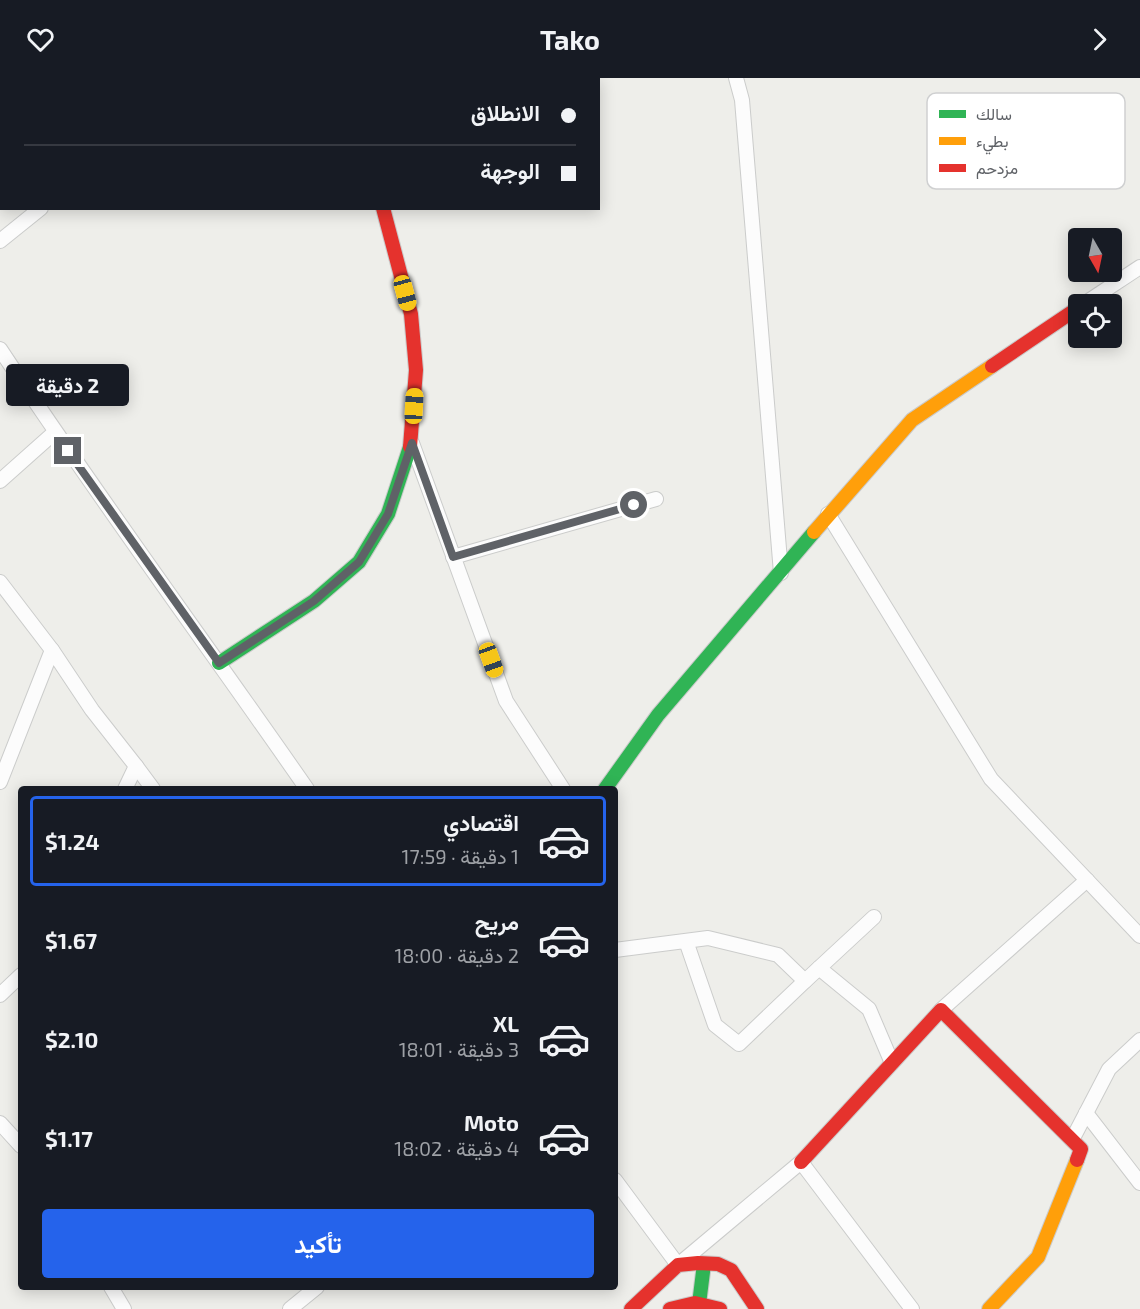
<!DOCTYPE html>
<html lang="ar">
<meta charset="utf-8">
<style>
body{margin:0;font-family:"Exo 2",Vazirmatn,sans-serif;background:#20242c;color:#f1f3f6;direction:rtl;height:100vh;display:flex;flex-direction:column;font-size:22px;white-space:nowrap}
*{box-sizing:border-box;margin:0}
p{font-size:20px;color:#9ea1a6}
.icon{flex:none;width:33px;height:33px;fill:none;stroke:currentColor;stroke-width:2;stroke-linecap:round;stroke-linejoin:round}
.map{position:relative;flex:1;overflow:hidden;direction:ltr}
.side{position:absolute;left:18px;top:708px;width:600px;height:504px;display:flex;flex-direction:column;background:#171b24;border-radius:6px;box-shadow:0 3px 15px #0003;direction:rtl}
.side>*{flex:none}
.banner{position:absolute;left:0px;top:0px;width:600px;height:132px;box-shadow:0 3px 15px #0003;direction:rtl;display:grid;align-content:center;height:132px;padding:0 24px;background:#171b24}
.needle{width:39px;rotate:171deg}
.tools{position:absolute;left:1068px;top:150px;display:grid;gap:12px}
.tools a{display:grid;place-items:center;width:54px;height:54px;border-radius:6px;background:#171b24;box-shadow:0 3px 15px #0003;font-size:30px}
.end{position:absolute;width:27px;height:27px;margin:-14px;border:8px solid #5f6267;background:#fff;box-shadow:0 0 0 3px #fff}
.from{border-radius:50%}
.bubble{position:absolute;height:42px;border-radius:6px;background:#171b24;box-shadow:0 3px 15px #0003;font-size:20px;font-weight:700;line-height:42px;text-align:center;direction:rtl}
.car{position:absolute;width:18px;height:36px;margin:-18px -9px;border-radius:8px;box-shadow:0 0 4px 2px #0007;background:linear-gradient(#f5c518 24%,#345 0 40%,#f5c518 0 76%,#345 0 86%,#f5c518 0)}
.banner b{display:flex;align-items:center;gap:21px;height:57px;font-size:22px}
.banner b+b{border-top:2px solid #363941}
.banner i{width:15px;height:15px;background:#f1f3f6}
ul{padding:10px 0 0;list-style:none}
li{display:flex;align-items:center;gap:18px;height:90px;margin:0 12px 9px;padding:0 12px;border:3px solid transparent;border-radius:6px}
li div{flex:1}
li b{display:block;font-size:22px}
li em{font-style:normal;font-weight:700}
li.selected{border-color:#2563eb}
li>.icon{width:54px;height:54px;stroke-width:1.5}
.button{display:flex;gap:12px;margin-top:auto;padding:12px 24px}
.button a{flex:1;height:69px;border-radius:6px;background:#2563eb;color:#fff;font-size:24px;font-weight:700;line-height:69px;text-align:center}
header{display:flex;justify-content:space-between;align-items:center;height:78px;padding:0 24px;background:#171b24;font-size:27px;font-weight:700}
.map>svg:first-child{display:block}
</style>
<header><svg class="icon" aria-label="forward" viewBox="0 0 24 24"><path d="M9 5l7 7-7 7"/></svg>Tako<svg class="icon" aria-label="heart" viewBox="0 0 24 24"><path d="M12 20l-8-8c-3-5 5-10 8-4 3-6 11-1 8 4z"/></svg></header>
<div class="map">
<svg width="1140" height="1231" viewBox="0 0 1140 1231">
<rect width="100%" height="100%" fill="#eeeeea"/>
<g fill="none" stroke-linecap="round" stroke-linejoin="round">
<defs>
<g id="street">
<path d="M348 0V2"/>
<path d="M736 0 742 22 781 495"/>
<path d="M204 2 206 0"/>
<path d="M0 163 41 130"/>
<path d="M1084 226 1140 189"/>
<path d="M0 271C99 421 205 564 307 711"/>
<path d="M412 365 506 623 563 711"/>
<path d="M0 403 55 354"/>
<path d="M828 436 991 701 1140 858"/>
<path d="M453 479 656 421"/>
<path d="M0 504 52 572"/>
<path d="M136 688 153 711"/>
<path d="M0 704 52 572 92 632 136 688 125 711"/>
<path d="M615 872 708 860 778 877 805 903 739 966 715 947 686 863"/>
<path d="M819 890 874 839"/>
<path d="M805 903 819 890 869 931 892 985"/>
<path d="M0 917 21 897"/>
<path d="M941 932 1087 802"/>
<path d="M1086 1035 1140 1105"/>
<path d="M0 1045 21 1068"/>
<path d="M1072 1062 1109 991 1140 962"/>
<path d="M615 1102 678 1187 801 1084 912 1231"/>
<path d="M111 1209 124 1231"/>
<path d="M290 1231 317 1209"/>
</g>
<g id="fast">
<path d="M219 585 314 523 359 484 388 436 410 369"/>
<path d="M605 711 658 637 814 454"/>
<path d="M699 1226 704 1186"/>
</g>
<g id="slow">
<path d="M814 454 912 342 992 288"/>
<path d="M989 1231 1038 1179 1077 1082"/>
</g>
<g id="jam">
<path d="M383 130 411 236 416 292 410 369"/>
<path d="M992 288 1078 230"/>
<path d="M801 1084 941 932 1081 1071 1077 1082"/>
<path d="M631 1231 678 1187 698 1185 718 1186 731 1192 757 1231"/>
<path d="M670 1231 695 1225 720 1231"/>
</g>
</defs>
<use href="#street" stroke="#cbcccb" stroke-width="16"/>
<use href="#fast" stroke="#cacaca" stroke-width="16"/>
<use href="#slow" stroke="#cacaca" stroke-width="16"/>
<use href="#jam" stroke="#cacaca" stroke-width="16"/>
<use href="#street" stroke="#fcfcfc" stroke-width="14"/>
<use href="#fast" stroke="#30b455" stroke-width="14"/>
<use href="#slow" stroke="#ff9f0a" stroke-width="14"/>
<use href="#jam" stroke="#e5322d" stroke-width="14"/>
</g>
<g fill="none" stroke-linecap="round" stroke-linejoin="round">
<path stroke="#5f6267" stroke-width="8" d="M68 373 219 585 314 523 359 484 388 436 412 365 453 479 634 427"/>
</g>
<rect x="927" y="15" width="198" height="96" rx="9" fill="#fff" stroke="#cfd0d1" stroke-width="1.5"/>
<rect x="939" y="32" width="27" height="8" fill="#30b455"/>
<rect x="939" y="59" width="27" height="8" fill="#ff9f0a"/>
<rect x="939" y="86" width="27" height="8" fill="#e5322d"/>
<g font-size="16" fill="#5f6267">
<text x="976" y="42">سالك</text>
<text x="976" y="69">بطيء</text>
<text x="976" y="96">مزدحم</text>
</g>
</svg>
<div class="tools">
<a><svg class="needle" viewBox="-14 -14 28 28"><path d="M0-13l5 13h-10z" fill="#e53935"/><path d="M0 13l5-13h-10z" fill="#9ea1a6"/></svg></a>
<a><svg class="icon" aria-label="locate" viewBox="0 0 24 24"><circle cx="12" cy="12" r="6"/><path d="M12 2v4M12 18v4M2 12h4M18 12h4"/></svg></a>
</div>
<i class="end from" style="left:634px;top:427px"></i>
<i class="end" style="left:68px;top:373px"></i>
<div class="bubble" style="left:6px;top:286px;width:123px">2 دقيقة</div>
<i class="car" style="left:405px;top:215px;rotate:165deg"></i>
<i class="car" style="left:414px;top:328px;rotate:3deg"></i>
<i class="car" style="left:491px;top:582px;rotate:160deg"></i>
<div class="banner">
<b><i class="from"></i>الانطلاق</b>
<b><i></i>الوجهة</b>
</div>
<section class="side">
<ul>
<li class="selected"><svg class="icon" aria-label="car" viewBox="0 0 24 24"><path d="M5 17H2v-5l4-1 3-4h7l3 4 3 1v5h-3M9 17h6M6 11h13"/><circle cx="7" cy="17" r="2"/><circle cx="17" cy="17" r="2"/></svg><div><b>اقتصادي</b><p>1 دقيقة · 17:59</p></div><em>$1.24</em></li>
<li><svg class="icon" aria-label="car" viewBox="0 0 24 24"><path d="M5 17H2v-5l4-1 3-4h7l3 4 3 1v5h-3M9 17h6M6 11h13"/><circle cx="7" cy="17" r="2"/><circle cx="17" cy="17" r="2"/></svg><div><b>مريح</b><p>2 دقيقة · 18:00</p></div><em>$1.67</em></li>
<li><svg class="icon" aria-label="car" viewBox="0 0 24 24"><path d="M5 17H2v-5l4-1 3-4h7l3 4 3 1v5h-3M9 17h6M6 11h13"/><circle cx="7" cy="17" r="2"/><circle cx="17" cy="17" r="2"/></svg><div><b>XL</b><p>3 دقيقة · 18:01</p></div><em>$2.10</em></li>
<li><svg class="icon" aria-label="car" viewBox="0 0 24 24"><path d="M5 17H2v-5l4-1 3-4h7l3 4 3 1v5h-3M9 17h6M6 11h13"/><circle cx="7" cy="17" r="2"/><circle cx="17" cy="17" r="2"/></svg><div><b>Moto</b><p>4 دقيقة · 18:02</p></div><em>$1.17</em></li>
</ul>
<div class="button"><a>تأكيد</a></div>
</section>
</div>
